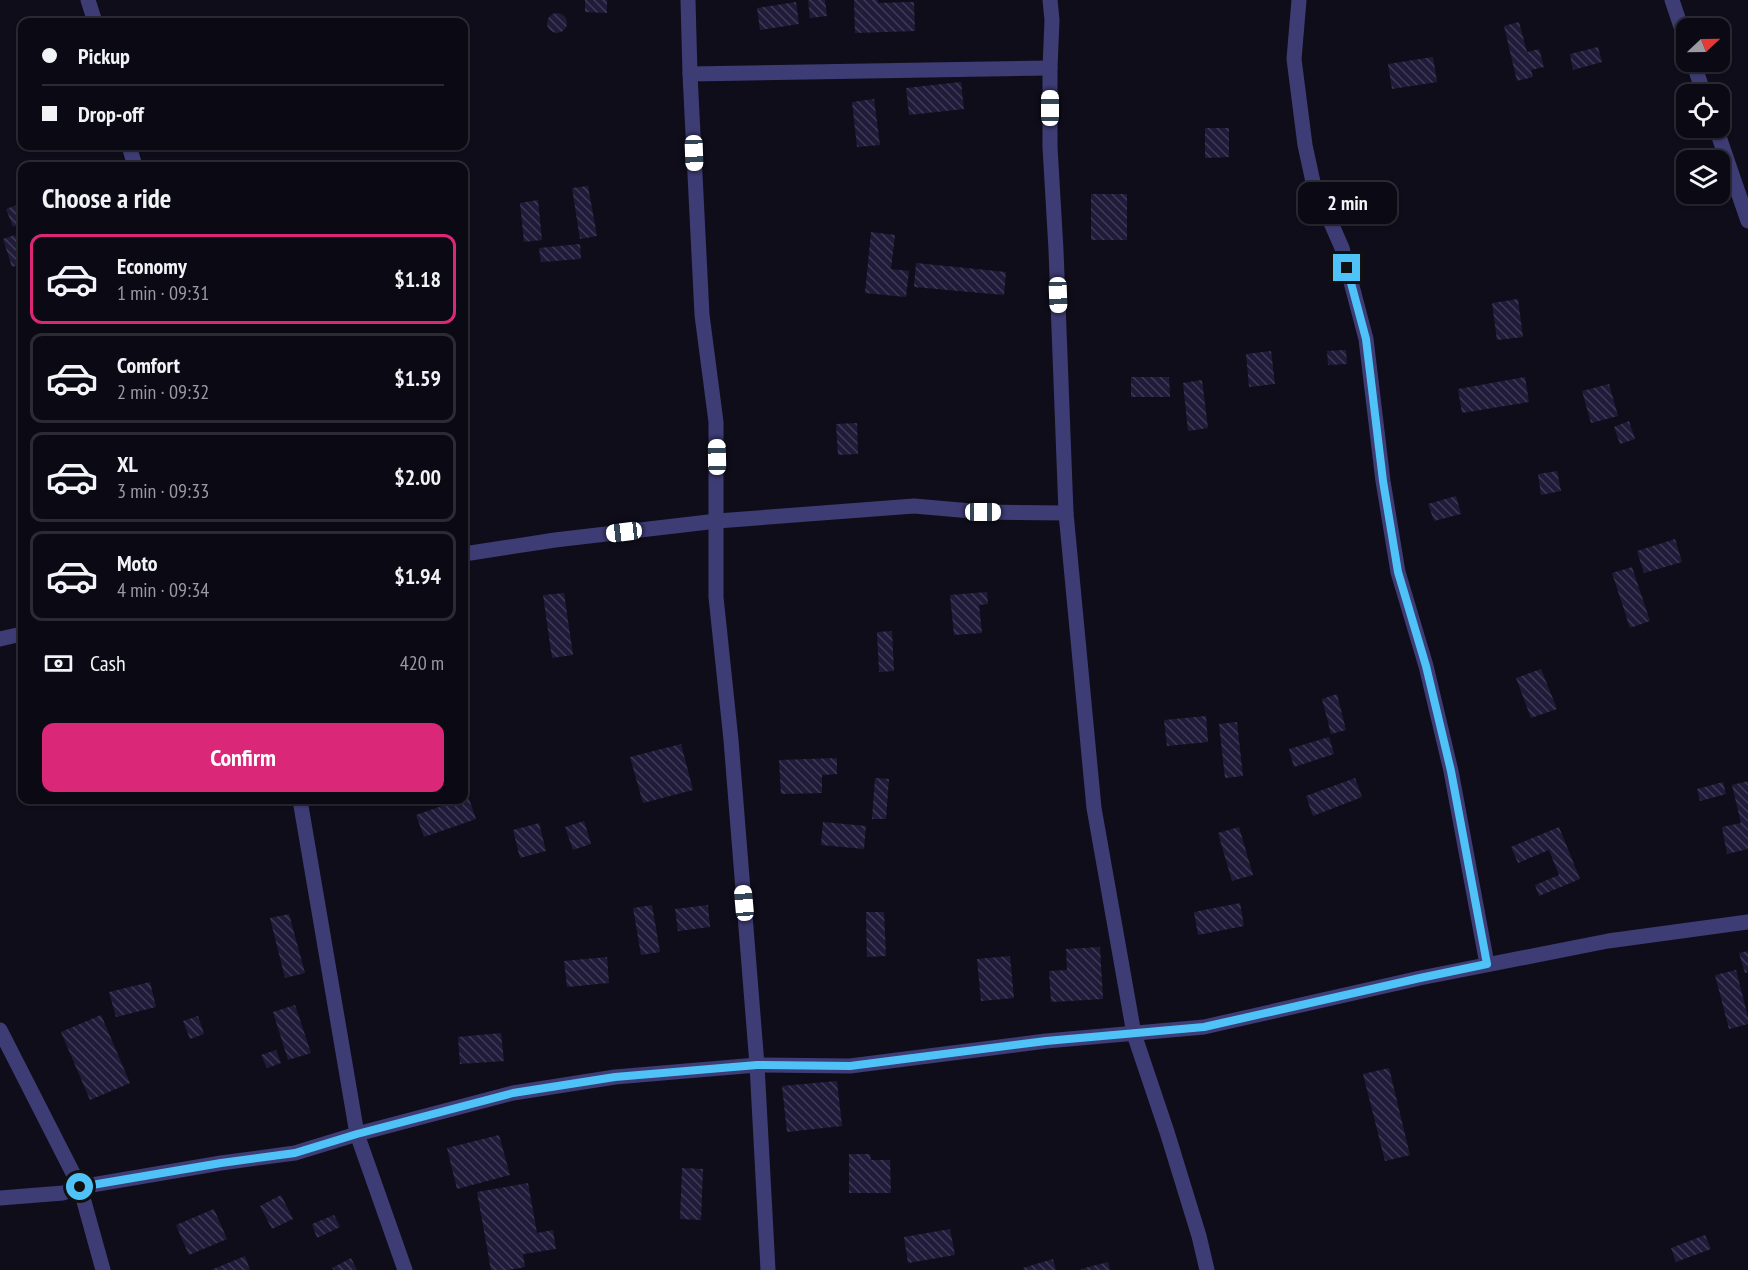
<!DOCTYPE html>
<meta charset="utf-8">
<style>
body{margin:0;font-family:"PT Sans Narrow",sans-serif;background:#191822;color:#f1f3f6;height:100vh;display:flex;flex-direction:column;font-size:22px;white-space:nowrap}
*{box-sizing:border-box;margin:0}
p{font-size:20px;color:#9a9aa0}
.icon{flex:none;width:33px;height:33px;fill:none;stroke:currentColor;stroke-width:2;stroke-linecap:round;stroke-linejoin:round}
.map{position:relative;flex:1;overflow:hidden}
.sheet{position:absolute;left:18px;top:162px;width:450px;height:642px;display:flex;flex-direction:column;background:#0b0a14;border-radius:12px;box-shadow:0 2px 4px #0004,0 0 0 2px #2b2b34}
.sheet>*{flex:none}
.top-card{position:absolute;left:18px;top:18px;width:450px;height:132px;border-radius:12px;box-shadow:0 2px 4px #0004,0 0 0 2px #2b2b34;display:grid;align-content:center;height:132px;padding:0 24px;background:#0b0a14}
.needle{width:39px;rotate:68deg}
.tools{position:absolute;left:1676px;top:18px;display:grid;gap:12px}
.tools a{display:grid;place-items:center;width:54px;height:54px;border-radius:12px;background:#0b0a14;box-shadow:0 2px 4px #0004,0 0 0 2px #2b2b34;font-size:30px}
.end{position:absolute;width:27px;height:27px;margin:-14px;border:8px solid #4fc3f7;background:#111;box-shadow:0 0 0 3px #111}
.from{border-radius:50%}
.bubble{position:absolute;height:42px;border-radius:12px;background:#0b0a14;box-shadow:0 2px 4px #0004,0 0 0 2px #2b2b34;font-size:20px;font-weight:700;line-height:42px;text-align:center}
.car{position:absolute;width:18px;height:36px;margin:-18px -9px;border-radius:8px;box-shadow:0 0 4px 2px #0007;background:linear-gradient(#fff 24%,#345 0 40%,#fff 0 76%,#345 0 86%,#fff 0)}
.top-card b{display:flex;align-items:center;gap:21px;height:57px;font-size:22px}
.top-card b+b{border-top:2px solid #2b2b34}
.top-card i{width:15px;height:15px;background:#f1f3f6}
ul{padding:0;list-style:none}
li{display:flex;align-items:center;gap:18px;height:90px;margin:0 12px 9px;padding:0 12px;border:3px solid #2b2b34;border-radius:12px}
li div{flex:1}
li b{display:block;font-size:22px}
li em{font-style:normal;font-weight:700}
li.selected{border-color:#db2777}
li>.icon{width:54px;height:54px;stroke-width:1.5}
h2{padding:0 24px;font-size:27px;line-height:72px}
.pay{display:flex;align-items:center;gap:15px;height:66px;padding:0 24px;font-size:22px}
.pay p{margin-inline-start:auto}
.cta{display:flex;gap:12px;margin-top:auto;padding:12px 24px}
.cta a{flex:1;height:69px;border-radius:12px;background:#db2777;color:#fff;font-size:24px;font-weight:700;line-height:69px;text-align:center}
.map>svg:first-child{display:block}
</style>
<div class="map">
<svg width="1748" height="1270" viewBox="0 0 1748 1270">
<defs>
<pattern id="building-back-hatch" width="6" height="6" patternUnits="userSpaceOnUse" patternTransform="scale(1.5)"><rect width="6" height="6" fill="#201b39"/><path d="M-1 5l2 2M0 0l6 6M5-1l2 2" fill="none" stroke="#3f3b56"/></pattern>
</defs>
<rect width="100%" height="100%" fill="#0f0d1a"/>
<g fill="url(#building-back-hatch)">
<path d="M585 0H607V13L585 12Z"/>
<path d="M808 0H825L827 16 810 18Z"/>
<path d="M854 0H878V3L914 2 915 31 855 33Z"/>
<path d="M796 2 799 24 760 30 757 8Z"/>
<circle cx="557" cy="23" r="10"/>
<path d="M1519 22 1527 52 1539 49 1544 67 1531 70 1533 77 1517 81 1504 26Z"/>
<path d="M1598 47 1602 62 1573 70 1570 54Z"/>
<path d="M1433 57 1437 82 1392 89 1388 64Z"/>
<path d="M961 82 964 109 909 115 906 88Z"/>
<path d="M874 99 880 145 857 147 852 102Z"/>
<path d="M1205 128H1229V157L1205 158Z"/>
<path d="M588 186 597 236 580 239 572 188Z"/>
<rect x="1091" y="194" width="36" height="46"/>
<path d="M538 200 542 240 524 242 520 203Z"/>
<path d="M22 203V223L13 227 6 209Z"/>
<path d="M871 232 895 235 891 269 909 271 906 297 865 293Z"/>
<path d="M15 235 22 256V264L12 267 3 239Z"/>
<path d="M580 244 581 259 541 262 539 248Z"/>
<path d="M916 263 1006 272 1004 295 914 287Z"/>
<path d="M1518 299 1523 337 1497 340 1492 303Z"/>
<path d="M1346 350 1347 364 1328 365 1327 351Z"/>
<path d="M1271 351 1275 384 1249 387 1246 354Z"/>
<path d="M1131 377H1169L1170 397H1131Z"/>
<path d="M1525 377 1529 402 1462 413 1458 389Z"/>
<path d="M1202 380 1208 428 1188 431 1183 383Z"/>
<path d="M1609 384 1618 416 1591 423 1582 391Z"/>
<path d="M1629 421 1635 439 1620 444 1614 427Z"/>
<path d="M857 423 858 454 838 455 836 424Z"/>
<path d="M1557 471 1561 491 1541 495 1538 474Z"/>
<path d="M1456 496 1461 514 1434 521 1428 504Z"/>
<path d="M1675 539 1682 562 1644 573 1637 551Z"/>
<path d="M1632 567 1650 621 1630 628 1612 573Z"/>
<path d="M987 592 988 604 979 605 982 633 954 635 950 595Z"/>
<path d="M564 593 573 655 552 658 543 595Z"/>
<path d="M892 631 894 671 879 672 877 632Z"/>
<path d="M1541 669 1557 709 1531 718 1516 678Z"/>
<path d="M1337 694 1346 730 1331 734 1322 699Z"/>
<path d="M1206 716 1208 742 1167 746 1164 720Z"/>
<path d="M1237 722 1243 776 1225 778 1219 724Z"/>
<path d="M1329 737 1334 754 1294 767 1289 749Z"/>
<path d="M681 744 693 790 643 803 630 757Z"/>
<path d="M837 758V774L822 775V793L781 794 779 760Z"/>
<path d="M875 778 889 779 886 819H872Z"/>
<path d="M1355 778 1362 797 1313 816 1306 796Z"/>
<path d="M1748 781V849L1727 854 1722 827 1741 823 1732 785Z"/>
<path d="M1723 782 1726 794 1700 801 1697 789Z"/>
<path d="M468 796 476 819 424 837 416 815 459 800H464V798Z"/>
<path d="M584 821 591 844 573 850 565 827Z"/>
<path d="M823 822 866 826 864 849 821 845Z"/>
<path d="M539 823 546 851 520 858 513 830Z"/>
<path d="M1239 827 1253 875 1232 881 1218 833Z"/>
<path d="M1559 827 1580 879 1539 896 1535 885 1559 875 1549 850 1518 863 1511 847Z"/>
<path d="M1240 903 1244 926 1198 935 1194 912Z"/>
<path d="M652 905 660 952 641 955 633 908Z"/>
<path d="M708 905 710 927 678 931 675 909Z"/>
<path d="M866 912H884L886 956 867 957Z"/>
<path d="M289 914 305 973 285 978 270 918Z"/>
<path d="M1100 947 1103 999 1051 1002 1049 971 1067 970 1066 949Z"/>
<path d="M1748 951V972L1745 973 1739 953Z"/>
<path d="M1010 956 1014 998 981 1001 977 959Z"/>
<path d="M607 957 609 983 567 987 564 961Z"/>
<path d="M1736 970 1748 1017V1024L1729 1029 1715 975Z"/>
<path d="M150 982 156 1007 116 1017 109 992Z"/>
<path d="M295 1005 311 1053 288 1060 273 1012Z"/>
<path d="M101 1015 130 1083 90 1100 61 1032Z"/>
<path d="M198 1016 204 1034 190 1039 183 1021Z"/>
<path d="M501 1033 504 1061 460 1064 458 1037Z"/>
<path d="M276 1050 281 1063 267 1068 261 1055Z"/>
<path d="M1389 1068 1410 1155 1385 1161 1363 1074Z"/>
<path d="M837 1081 842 1126 787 1132 782 1086Z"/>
<path d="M499 1135 510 1175 457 1189 447 1148Z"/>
<path d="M849 1154H870L871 1160H890L891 1193H849Z"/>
<path d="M682 1168 703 1169 701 1220 680 1219Z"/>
<path d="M528 1183 537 1233 553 1230 556 1249 523 1254 525 1267 508 1270H491L477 1192Z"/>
<path d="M281 1195 293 1219 272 1229 260 1206Z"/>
<path d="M214 1209 227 1239 189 1255 176 1225Z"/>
<path d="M334 1215 340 1227 317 1238 312 1224Z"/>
<path d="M950 1229 955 1255 908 1263 904 1237Z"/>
<path d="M1705 1235 1711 1249 1676 1262 1671 1248Z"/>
<path d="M245 1256 250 1270H211Z"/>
<path d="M351 1258 357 1270H334L332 1268Z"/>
<path d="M1053 1259 1056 1270H1024L1023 1268Z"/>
<path d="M1108 1262 1110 1270H1081V1269Z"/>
</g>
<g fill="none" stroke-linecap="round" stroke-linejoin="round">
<g stroke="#3e3c74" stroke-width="15">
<path d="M88 0 95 22"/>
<path d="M688 0 690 74 702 315 716 422V597L731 740 757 1065 768 1270"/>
<path d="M1050 0 1052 20 1050 68V147L1056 250 1066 513 1094 808 1134 1034 1167 1132 1199 1236 1207 1270"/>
<path d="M1299 0 1294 59 1305 145 1313 182 1342 248 1366 339 1383 481 1398 572 1426 666 1451 771 1487 964"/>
<path d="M1672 0 1686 42"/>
<path d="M1693 62 1704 94"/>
<path d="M690 74 1050 68"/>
<path d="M1716 128 1748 221"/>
<path d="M129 146 135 166"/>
<path d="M464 554 555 540 717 521 914 506 983 512 1066 513"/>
<path d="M0 639 22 634"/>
<path d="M300 800 357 1134 405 1270"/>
<path d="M0 1030 80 1187 103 1270"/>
<path d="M0 1198 63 1193 80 1187 221 1163 295 1153 357 1134 513 1093 615 1077 757 1065 850 1066 1046 1041 1204 1027 1420 978 1608 941 1748 922"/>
</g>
</g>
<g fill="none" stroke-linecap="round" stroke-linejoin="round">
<path stroke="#4fc3f7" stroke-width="8" d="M80 1187 221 1163 295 1153 357 1134 513 1093 615 1077 757 1065 850 1066 1046 1041 1204 1027 1420 978 1487 964 1451 771 1426 666 1398 572 1383 481 1366 339 1347 268"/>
</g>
</svg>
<div class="tools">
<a><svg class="needle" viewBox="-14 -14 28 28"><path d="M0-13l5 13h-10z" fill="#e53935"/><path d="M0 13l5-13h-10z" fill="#9a9aa0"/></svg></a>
<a><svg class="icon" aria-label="locate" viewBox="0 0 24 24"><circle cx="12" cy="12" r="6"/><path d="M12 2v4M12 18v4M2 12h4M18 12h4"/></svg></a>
<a><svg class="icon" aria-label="layers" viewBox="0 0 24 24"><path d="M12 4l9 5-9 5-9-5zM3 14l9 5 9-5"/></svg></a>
</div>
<i class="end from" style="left:80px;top:1187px"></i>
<i class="end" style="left:1347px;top:268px"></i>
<div class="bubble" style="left:1298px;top:182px;width:99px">2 min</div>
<i class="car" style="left:1050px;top:108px;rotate:0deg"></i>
<i class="car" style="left:694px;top:153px;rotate:178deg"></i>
<i class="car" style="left:1058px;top:295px;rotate:178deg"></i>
<i class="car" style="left:717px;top:457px;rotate:359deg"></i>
<i class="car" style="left:983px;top:512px;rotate:90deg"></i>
<i class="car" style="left:624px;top:532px;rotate:263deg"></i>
<i class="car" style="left:744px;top:903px;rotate:355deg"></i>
<div class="top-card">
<b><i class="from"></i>Pickup</b>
<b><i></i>Drop-off</b>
</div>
<section class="sheet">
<h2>Choose a ride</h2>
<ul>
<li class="selected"><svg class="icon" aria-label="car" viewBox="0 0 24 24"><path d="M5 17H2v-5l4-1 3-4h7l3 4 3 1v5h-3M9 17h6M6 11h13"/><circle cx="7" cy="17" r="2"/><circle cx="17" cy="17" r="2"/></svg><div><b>Economy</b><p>1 min · 09:31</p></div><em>$1.18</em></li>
<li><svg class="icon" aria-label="car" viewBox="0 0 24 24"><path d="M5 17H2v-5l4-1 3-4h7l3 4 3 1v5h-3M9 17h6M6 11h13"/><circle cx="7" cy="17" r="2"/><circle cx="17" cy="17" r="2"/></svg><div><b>Comfort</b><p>2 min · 09:32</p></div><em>$1.59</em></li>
<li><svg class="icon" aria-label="car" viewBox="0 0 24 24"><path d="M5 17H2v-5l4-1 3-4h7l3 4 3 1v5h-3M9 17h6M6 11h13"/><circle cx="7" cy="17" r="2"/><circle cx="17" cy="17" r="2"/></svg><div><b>XL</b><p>3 min · 09:33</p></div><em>$2.00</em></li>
<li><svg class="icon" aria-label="car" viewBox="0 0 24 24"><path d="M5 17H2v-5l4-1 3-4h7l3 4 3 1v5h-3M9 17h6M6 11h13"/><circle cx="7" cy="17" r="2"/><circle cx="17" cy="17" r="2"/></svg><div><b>Moto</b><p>4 min · 09:34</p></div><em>$1.94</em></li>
</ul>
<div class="pay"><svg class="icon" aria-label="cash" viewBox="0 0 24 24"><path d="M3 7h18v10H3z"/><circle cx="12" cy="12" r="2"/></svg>Cash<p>420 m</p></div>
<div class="cta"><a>Confirm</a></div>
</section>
</div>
